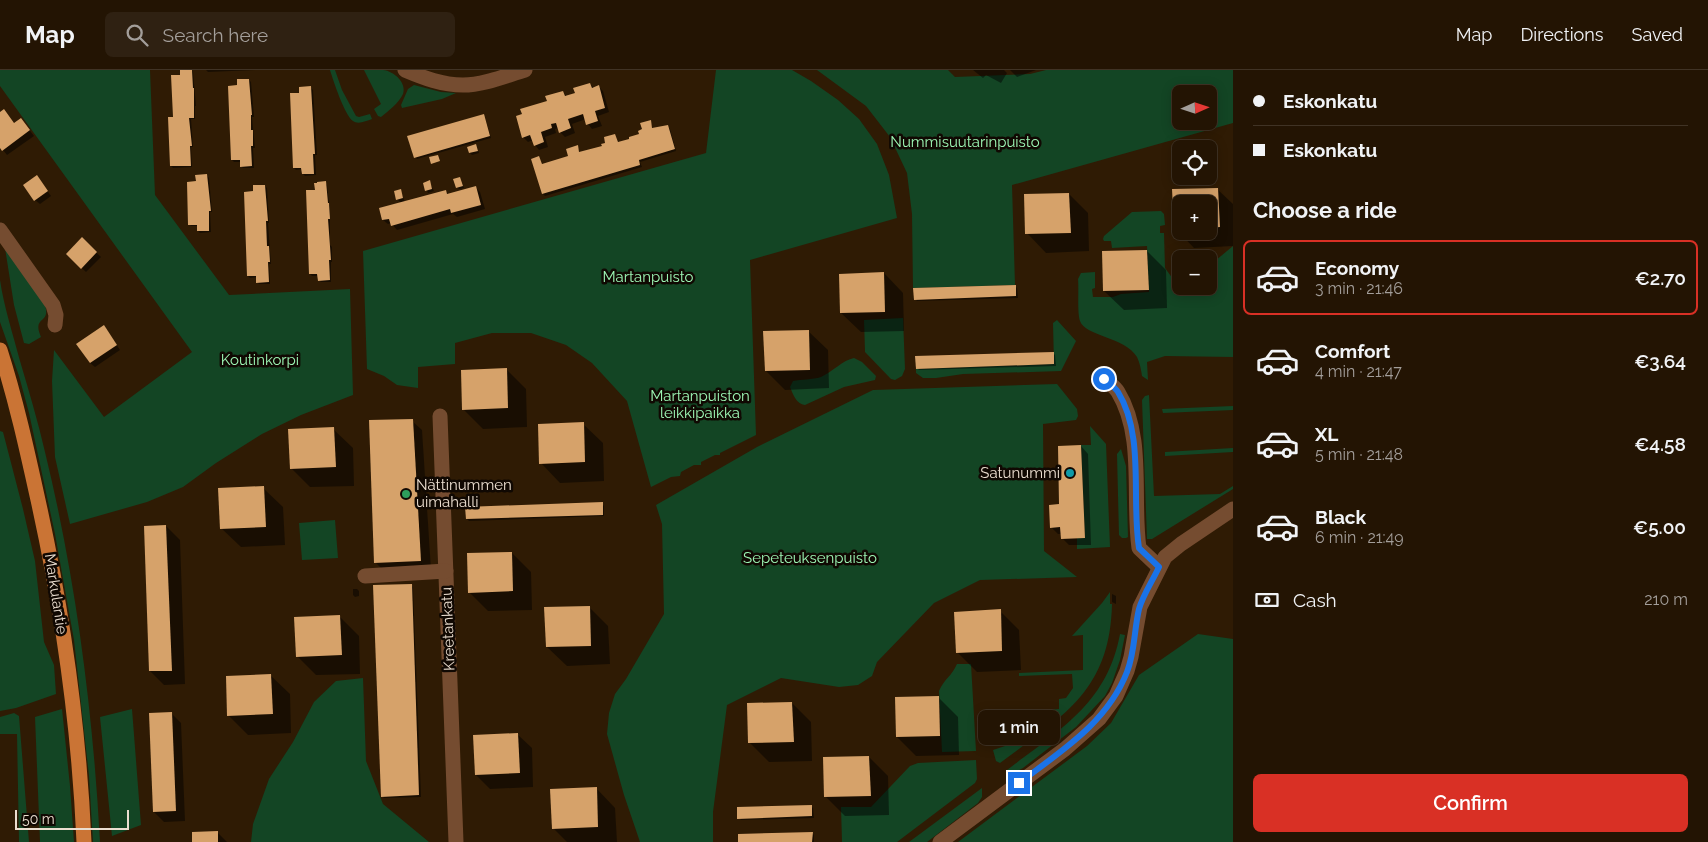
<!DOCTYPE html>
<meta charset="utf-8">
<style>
body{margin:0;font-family:Raleway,sans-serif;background:#2f2112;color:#f1f3f6;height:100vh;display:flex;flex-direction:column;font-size:19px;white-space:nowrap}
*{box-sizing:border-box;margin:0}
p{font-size:16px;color:#a39e9a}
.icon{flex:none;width:28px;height:28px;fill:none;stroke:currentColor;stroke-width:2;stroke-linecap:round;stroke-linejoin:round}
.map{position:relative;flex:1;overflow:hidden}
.details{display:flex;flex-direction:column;background:#231403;width:475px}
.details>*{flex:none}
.top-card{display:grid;align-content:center;height:110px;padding:0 20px;background:#231403}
.needle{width:32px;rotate:87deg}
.controls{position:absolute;left:1172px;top:15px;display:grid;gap:10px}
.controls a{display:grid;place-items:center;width:45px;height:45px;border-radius:8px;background:#231403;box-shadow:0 2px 12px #0003,0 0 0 1px #403325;font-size:25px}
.scale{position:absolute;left:15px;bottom:12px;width:114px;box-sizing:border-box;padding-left:5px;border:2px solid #ebded0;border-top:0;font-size:14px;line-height:18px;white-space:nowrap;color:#ebded0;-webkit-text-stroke:4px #100802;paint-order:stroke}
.end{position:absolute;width:22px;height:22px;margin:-11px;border:6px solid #1a73e8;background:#fff;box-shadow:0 0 0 2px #fff}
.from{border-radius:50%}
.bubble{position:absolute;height:35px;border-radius:8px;background:#231403;box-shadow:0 2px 12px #0003,0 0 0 1px #403325;font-size:16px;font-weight:600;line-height:35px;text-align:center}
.top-card b{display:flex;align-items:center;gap:18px;height:48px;font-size:19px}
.top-card b+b{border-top:1px solid #403325}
.top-card i{width:12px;height:12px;background:#f1f3f6}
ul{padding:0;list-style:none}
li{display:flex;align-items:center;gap:15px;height:75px;margin:0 10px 8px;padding:0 10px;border:2px solid transparent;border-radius:8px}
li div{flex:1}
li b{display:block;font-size:19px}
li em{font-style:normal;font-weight:600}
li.on{border-color:#d93025}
li>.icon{width:45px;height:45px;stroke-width:1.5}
h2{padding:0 20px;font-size:22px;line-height:60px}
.pay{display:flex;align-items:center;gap:12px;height:55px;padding:0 20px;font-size:19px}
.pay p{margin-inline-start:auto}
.action{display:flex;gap:10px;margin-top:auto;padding:10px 20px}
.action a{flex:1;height:58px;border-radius:8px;background:#d93025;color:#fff;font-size:20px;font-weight:600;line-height:58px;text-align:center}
header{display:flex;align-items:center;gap:30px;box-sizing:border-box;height:70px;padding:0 25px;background:#231403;border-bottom:1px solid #403325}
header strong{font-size:24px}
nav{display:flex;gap:28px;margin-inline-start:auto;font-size:18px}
.search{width:350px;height:45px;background:#2f2112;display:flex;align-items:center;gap:12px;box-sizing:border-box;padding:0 18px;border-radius:8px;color:#a39e9a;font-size:19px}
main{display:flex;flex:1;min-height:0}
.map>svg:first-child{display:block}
</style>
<header>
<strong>Map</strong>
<div class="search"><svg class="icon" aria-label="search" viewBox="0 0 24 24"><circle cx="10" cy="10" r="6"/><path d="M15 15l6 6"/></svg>Search here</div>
<nav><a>Map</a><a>Directions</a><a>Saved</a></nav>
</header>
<main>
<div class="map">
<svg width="1233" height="772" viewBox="0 0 1233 772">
<rect width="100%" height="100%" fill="#2f1b04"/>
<g fill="#134524" fill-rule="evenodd">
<path d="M0 0H150L155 125 229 225 350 219 353 325 301 345 262 364 216 393 183 417 147 432 70 454 55 387 52 311 54 280 104 347 192 282 0 16Z"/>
<path d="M330 0H335L342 20 356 46 359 47 370 44 372 49C366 51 358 55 353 51 345 46 333 10 330 0Z"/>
<path d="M364 0C370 0 377 0 383 0 394 1 407 13 403 24 399 33 388 41 381 47L378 46 374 39 381 34Z"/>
<path d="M716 0H792L811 11 838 30 859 49 877 74 889 105 897 148 750 190 756 365 720 383V385H715L701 392V395H694L681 402 680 406 671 407 651 417 627 331 592 293 566 275 531 263H492L455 273V294L418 297V318L397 315 384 306 367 299 363 181 706 83Z"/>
<path d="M817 0H948L955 7 1030 4 1046 0H1233V53L1012 115 1015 215 913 218 912 144 907 103 890 67 866 36ZM1181 24H1209V51H1181Z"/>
<path d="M414 15 441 22 456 23 442 29 402 38 401 35 408 19Z"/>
<path d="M1161 141 1164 144 1165 155 1160 156V163H1164L1165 198 1181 220 1186 216H1209V196L1233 176V287L1165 286 1147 292 1148 310 1142 306C1141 300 1140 293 1137 287 1125 267 1085 266 1080 251 1077 242 1079 219 1078 209L1081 203 1095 202V218L1092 219 1093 227H1113L1121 224 1149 222 1147 176 1112 178 1111 171H1104L1103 169 1104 166 1132 142Z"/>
<path d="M5 178 44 232C53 256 31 244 41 267L29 274 24 273 14 235Z"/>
<path d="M0 210C4 237 13 264 20 291 29 321 38 352 45 382 76 509 93 641 100 772H93L89 706 74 570 55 464 29 343 19 306 0 252Z"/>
<path d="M903 248 905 299 902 306 895 310 891 309 865 282 864 250Z"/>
<path d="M1057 250 1076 271 1061 301 963 304 936 308H923L916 303V299L1054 294 1053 253Z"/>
<path d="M854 288 862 292 876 306 875 310 844 317 805 335C796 334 793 324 790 317L793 311C802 309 812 310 821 307 832 302 843 290 854 288Z"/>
<path d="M1057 314 1077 339 1078 346 1076 350 1043 354 1044 481 1077 507 980 510 934 533 877 592 872 606 858 615 839 617 781 608 727 635 713 742V772H640L624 725 607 664 609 643 615 624 626 609 664 544 662 454 656 435 757 377 873 320Z"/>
<path d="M1149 325 1154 426 1220 424 1233 416V419L1152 469H1147L1142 330 1145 326Z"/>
<path d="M1233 336V340L1163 343 1162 339Z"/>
<path d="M1090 356 1106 374 1110 477 1077 479V468H1085L1081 375H1091Z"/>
<path d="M0 361 3 362 23 439 35 491 44 572 54 595 56 624 16 638 0 641Z"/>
<path d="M1233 378V382L1165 386V382Z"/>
<path d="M1121 379 1126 396 1128 467 1126 468H1122L1119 465 1117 384Z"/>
<path d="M335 450 338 488 302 490 299 453Z"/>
<path d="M1110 522V534H1112C1110 621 1063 646 1000 693L996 691 993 680 1008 675 1033 654V641L1059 639V629L1066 628 1073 618 1072 604 1019 606V603L1083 600V565L1072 566 1102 533Z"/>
<path d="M1120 564 1125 565 1120 590 1112 613 1105 626 1076 657 1023 698C1017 701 1013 704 1007 700 1059 660 1107 634 1120 564Z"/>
<path d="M1198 564 1233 569V772H958L1087 676 1111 653 1139 605Z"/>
<path d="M957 594H971L976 681 942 682 939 621C944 609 952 606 957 594Z"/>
<path d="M363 608 366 691 383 734 429 772H251L253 754 269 709 293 672 314 632 336 611Z"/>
<path d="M62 639 70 716 74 772H40L35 647Z"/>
<path d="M132 639 141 755 112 766 100 647Z"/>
<path d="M14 643 19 646 29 772H19L17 664H0V647Z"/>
<path d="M976 690 977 709 975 713 897 772H842L841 737H871L910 696 918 693Z"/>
<path d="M982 718V727L978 733 927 772H909Z"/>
</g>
<g fill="#0007" fill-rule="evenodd">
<path d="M181 0H192L193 2 196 36H195V49H191L193 77H191L192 97 173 98 171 96 174 48 182 6Z"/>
<path d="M206 0H255L208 2Z"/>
<path d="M973 0H1004L1007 3 1001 13 986 5 983 8Z"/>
<path d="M1010 0H1036L1017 7Z"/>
<path d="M249 10 251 12 254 47H252L255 78H253L254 98H243L241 96V92H234L232 90 239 17Z"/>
<path d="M590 14 594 18 598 16 603 21 609 42 598 46 602 56 592 59 588 54 586 49 572 54 575 63 565 67 560 62 559 58 555 59 556 63 545 67 548 77 539 80 535 75 533 70 528 72 523 67 548 32 563 22 567 27 576 24Z"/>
<path d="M311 18 313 20 317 85H315L316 105 305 106 303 104V99L296 100 294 98 300 24Z"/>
<path d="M0 43 14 54H25L34 66 7 85 0 76Z"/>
<path d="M483 46 485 48 491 68 417 89 415 87Z"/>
<path d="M650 52 653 59 667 57 670 59 676 81 640 92 642 97 545 126 543 124 539 88 543 95 570 86 577 77 580 84 603 77 615 65 619 73 641 64Z"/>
<path d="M476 75 479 83 472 85 470 83Z"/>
<path d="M207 106 209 108 212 142H210L211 162 200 163 198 161V156H191L189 154 197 112Z"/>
<path d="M460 109 464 118 459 119 457 117Z"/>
<path d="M41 112 51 126 40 134 35 130Z"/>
<path d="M429 112 434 121 428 123 424 114Z"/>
<path d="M325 113 327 115 329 134 330 136V175L332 177V192H331V212H321L319 210V206H312L310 204 316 121Z"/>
<path d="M265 116 267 118 269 153H268L271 194H269L270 214H259L257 212V207L250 208 248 206 254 123Z"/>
<path d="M475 117 480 122 485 139 457 147 453 144 397 160 391 153 388 154 383 150 401 133 397 129 400 120 405 132 445 121 449 125Z"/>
<path d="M1217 119 1233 134V176L1194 178 1175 158 1174 120ZM1181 134H1209V161H1181Z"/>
<path d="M1069 124 1088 143 1089 181 1046 183 1027 163Z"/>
<path d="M82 169 101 187 86 202 67 184Z"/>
<path d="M1147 181 1166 200 1167 238 1124 240 1104 221Z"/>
<path d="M884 203 903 223 904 261 861 262 841 243Z"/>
<path d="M1015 216 1017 218 1018 228 917 231 915 229Z"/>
<path d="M808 261 828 280 829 318 785 320 766 301Z"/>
<path d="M108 262 120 280 95 297 90 293Z"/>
<path d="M1053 283 1055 285 1056 296 919 300 917 298Z"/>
<path d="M506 299 526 319 527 357 483 359 464 340Z"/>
<path d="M412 351 422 360 431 500 385 502 375 492Z"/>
<path d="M583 354 603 373 604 411 560 413 541 393Z"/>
<path d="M333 359 353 378 354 416 310 417 291 398Z"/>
<path d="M1081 376 1088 384 1091 475H1069L1062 468V464H1058L1051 457 1061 435Z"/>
<path d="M263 418 283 437 285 475 241 477 221 458Z"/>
<path d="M602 434 604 436V446L469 451 467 449Z"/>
<path d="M166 456 180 470 185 614 164 615 150 601Z"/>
<path d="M512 483 531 502 532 540 488 541 469 522Z"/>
<path d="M411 515 413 517 421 727 384 728 382 726Z"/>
<path d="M353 519H357L359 521V526L355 527 353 525Z"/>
<path d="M1112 524 1116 526V534L1112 532Z"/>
<path d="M589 537 608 556 610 594 567 596 547 577Z"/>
<path d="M1000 541 1019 560 1021 600 977 602 957 582Z"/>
<path d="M340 547 359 566 360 604 316 605 297 586Z"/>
<path d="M270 605 290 624 291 663 248 665 229 646 227 607Z"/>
<path d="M939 628 958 647 959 685 916 686 897 667Z"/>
<path d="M792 633 811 652 812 691 769 692 750 673Z"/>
<path d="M172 644 181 653 185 751 164 752 154 742Z"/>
<path d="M517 664 532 678 533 717 490 719 476 705Z"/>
<path d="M869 687 888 706 889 745 845 746 826 727Z"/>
<path d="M596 718 615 738 617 772H567L553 758Z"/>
<path d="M811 736 813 738 814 748 741 750 739 748Z"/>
<path d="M217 762 227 772H193Z"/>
<path d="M812 763 814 765V772H739Z"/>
</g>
<g fill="#d6a26a">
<path d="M180 0H192L193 18H194V48H189L192 76H190L191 96H170L168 47H173L171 5H180Z"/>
<path d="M237 9H249L252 45H251V60H253V76H251L252 96 240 97V90H231L228 16 237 15Z"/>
<path d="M590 13 592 18 599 15 605 38 595 41 598 51 586 55 583 44 568 49 571 58 559 63 556 53 551 54 552 58 541 62 544 72 534 76 530 65 522 68 516 46 522 44 520 39 547 31 545 26 563 21 565 26 575 23 573 18Z"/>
<path d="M311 16 315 84H313L314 104H302L301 98H293L290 23H299V17Z"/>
<path d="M4 39 14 53 21 48 30 60 2 81 0 78V42Z"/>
<path d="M484 44 490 66 414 88 407 66Z"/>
<path d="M651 50 652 58 668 55 675 79 639 90 640 95 542 124 531 89 539 86 542 94 568 86 566 79 578 75 579 82 602 76 601 74 605 73 604 67 615 64 618 72 629 69V67L639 64 638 61 642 59 640 53Z"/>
<path d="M476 74 478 81 469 83 467 77Z"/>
<path d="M438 85 440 91 431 94 429 87Z"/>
<path d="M207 104 211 141H209V161H197V155H188L187 112 196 111 195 105Z"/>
<path d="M37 105 48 121 34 131 23 115Z"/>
<path d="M460 107 463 116 456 118 453 109Z"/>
<path d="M430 110 432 119 425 121 423 113Z"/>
<path d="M326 111 328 133H329L330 149H328L331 190H329L330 210 318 211 317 204H309L306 120H315L314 113H317V112Z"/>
<path d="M253 115H265L268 151H266L267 176H269L270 192H268L269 212 256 213V206H247L244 122 253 121Z"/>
<path d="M476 116 481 135 451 143 450 139 391 156 389 149 382 150 379 138 446 120 447 124Z"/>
<path d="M1218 118 1220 157 1209 158V134H1181V159H1174L1172 119Z"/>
<path d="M401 119 403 128 396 130 394 121Z"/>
<path d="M1069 123 1071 163 1025 164 1024 124Z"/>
<path d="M82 167 97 182 81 199 66 184Z"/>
<path d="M1147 180 1149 220 1103 221 1102 181Z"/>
<path d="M884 202 885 242 840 243 839 204Z"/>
<path d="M1016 215V226L914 230 913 218Z"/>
<path d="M104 255 117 275 90 293 76 274Z"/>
<path d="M809 260 810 300 765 301 763 261Z"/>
<path d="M1054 282V294L916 299 915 286Z"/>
<path d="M507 298 508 338 462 340 461 300Z"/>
<path d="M413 349 421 491 374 493 369 350Z"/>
<path d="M584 352 585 392 539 394 538 354Z"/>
<path d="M334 357 336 397 290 399 288 359Z"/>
<path d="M1081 375 1085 468 1061 469 1060 457 1050 458 1049 435 1059 434 1058 376Z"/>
<path d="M264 416 266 457 220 459 218 418Z"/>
<path d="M603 432V445L466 449 465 437Z"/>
<path d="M166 455 172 601H149L144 456Z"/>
<path d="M512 482 513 521 468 523 467 483Z"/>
<path d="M412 514 419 725 381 727 373 515Z"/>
<path d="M590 536 591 576 546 577 544 537Z"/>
<path d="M1001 539 1002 581 956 583 954 542Z"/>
<path d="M340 545 342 585 296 587 294 547Z"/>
<path d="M271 604 273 644 227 646 226 606Z"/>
<path d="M939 626 940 666 896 667 895 627Z"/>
<path d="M792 632 794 672 748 673 747 633Z"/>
<path d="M172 642 176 741 153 742 149 643Z"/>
<path d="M518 663 520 703 475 705 473 665Z"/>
<path d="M869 686 871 726 824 727 823 687Z"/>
<path d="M597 717 598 757 552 759 550 719Z"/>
<path d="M812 735V746L737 749V737Z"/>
<path d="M218 761V772H192V762Z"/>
<path d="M813 762 812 772H738V764Z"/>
</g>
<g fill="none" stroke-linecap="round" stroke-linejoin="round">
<g stroke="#754c30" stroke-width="15">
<path d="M405 0C424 8 442 15 463 15 483 15 505 6 525 0"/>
<path d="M0 160 53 235 56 245 55 255"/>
<path d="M1105 309C1109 313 1115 317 1118 322 1145 366 1132 429 1139 478L1159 497"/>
<path d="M440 346 456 772"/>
<path d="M365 506 446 501"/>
<path d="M940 772 1065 679 1099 649 1116 626 1127 601 1131 587 1140 537 1165 487 1181 474 1233 439"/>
</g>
<path stroke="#ca7435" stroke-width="15" d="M0 280C16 330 27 380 38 430 63 543 79 657 84 772"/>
</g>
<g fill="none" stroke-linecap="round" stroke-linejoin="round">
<path stroke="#1a73e8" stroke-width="6" d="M1019 713C1061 681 1107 653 1127 602 1135 582 1134 560 1139 539 1143 525 1153 510 1159 497L1139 478C1131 429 1145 366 1118 322 1115 317 1109 313 1104 309"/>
</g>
<circle fill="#0f9aa8" stroke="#100802" stroke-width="2" cx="1070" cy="403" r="5"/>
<circle fill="#2e9e5b" stroke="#100802" stroke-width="2" cx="406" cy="424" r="5"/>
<g text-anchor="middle" stroke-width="5" stroke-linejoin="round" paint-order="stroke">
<g font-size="15" fill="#9df7b5" stroke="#100802">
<text x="965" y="77">Nummisuutarinpuisto</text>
<text x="648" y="212">Martanpuisto</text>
<text x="260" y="295">Koutinkorpi</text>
<text x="700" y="331">Martanpuiston<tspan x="700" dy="17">leikkipaikka</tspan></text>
<text x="810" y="493">Sepeteuksenpuisto</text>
</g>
<g font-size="15" fill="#ebded0" stroke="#100802" text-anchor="end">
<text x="1060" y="408">Satunummi</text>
<text x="416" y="420" text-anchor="start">Nättinummen<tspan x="416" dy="17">uimahalli</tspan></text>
</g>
<g font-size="15" fill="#ebded0" stroke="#100802">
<text transform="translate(56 524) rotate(81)" y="5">Markulantie</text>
<text transform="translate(448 559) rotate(-92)" y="5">Kreetankatu</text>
</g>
</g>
</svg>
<div class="controls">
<a><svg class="needle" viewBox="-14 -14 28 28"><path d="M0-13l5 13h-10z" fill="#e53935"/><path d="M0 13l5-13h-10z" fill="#a39e9a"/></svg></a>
<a><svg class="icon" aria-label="locate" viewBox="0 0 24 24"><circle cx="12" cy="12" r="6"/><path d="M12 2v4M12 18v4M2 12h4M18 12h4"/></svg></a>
<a>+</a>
<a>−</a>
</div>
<div class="scale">50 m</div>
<i class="end from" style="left:1104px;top:309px"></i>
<i class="end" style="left:1019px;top:713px"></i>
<div class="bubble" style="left:978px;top:640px;width:82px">1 min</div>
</div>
<section class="details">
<div class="top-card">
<b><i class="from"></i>Eskonkatu</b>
<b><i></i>Eskonkatu</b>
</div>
<h2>Choose a ride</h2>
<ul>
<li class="on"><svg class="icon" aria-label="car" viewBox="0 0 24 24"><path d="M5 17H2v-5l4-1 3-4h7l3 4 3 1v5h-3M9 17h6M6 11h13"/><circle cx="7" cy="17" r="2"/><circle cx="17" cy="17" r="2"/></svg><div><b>Economy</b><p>3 min · 21:46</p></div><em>€2.70</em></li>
<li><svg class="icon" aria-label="car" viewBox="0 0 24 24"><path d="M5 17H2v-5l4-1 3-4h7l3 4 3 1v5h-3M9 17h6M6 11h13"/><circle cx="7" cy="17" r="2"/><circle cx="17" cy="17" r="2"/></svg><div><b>Comfort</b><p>4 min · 21:47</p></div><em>€3.64</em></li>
<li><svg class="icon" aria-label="car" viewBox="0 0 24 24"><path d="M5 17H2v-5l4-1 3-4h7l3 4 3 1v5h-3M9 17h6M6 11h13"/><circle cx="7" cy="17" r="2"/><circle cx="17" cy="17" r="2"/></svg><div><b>XL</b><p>5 min · 21:48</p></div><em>€4.58</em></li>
<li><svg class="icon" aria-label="car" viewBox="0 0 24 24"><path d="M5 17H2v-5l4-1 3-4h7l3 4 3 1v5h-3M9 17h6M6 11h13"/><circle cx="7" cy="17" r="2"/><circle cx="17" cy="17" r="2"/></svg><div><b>Black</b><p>6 min · 21:49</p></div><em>€5.00</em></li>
</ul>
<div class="pay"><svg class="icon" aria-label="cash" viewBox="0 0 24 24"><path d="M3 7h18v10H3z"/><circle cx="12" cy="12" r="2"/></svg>Cash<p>210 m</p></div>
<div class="action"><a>Confirm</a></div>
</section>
</main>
